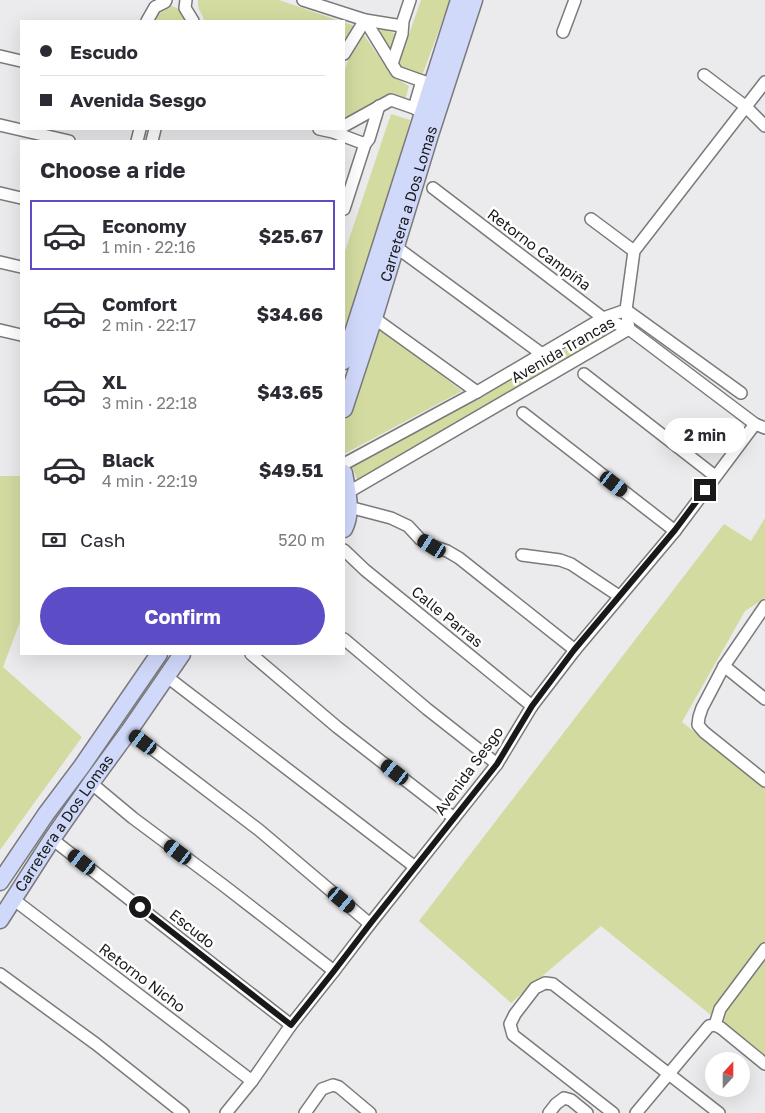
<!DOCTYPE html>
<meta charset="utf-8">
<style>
body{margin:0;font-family:"Golos Text",sans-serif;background:#f2f2f3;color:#2b2b33;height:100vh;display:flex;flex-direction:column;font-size:19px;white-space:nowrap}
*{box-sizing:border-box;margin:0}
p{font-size:16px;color:#7c7c81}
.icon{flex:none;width:28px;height:28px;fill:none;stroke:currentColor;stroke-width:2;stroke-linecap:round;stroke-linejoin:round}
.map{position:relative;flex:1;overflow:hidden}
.side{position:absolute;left:20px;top:140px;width:325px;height:515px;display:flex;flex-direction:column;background:#fff;border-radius:0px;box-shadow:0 5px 20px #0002}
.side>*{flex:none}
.guide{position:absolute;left:20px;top:20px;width:325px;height:110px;border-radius:0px;box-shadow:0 5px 20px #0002;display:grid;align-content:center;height:110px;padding:0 20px;background:#fff}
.needle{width:32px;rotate:21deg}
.buttons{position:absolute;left:705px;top:1052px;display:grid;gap:10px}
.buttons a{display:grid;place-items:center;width:45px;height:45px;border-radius:50%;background:#fff;box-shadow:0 5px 20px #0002;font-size:25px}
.end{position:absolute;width:22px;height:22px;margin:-11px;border:6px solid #181919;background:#fff;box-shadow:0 0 0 2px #fff}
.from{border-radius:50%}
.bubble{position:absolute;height:35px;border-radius:18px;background:#fff;box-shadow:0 5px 20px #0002;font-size:16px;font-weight:700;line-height:35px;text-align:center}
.car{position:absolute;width:15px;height:30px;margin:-15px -8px;border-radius:6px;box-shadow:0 0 4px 1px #0007;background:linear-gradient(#222 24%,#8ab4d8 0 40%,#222 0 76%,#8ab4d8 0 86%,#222 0)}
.guide b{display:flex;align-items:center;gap:18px;height:48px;font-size:19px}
.guide b+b{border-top:1px solid #e1e1e2}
.guide i{width:12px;height:12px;background:#2b2b33}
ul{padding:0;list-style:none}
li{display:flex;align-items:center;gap:15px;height:70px;margin:0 10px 8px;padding:0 10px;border:2px solid transparent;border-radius:0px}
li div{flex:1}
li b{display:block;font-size:19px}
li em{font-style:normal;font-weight:700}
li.active{border-color:#5c4cc5}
li>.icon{width:45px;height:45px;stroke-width:1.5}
h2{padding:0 20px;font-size:22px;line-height:60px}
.pay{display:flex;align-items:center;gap:12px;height:55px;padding:0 20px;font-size:19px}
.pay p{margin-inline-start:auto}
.primary-button{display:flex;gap:10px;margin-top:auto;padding:10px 20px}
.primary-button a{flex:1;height:58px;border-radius:30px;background:#5c4cc5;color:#fff;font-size:20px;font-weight:700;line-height:58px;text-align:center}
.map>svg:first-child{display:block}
</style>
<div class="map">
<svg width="765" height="1113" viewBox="0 0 765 1113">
<rect width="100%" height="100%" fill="#ebebed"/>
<g fill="#d3dba1">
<path d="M198 0H279L340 21H204C203 12 197 13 198 0Z"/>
<path d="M421 0H450L422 76 403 70 399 63Z"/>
<path d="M166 4 188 12 189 21H153L156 13Z"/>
<path d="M344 22 355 26 349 40 344 38Z"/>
<path d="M381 28 399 35 395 53C385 46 379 41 381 28Z"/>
<path d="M364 35 392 76 409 86 405 100 344 123V72L352 50Z"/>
<path d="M391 114 410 120 394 184 344 347V254Z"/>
<path d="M377 326 462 391 344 454V423Z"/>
<path d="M603 329 605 339 358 481 352 466Z"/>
<path d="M0 476H21V621L20 622 3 667 82 737 0 850Z"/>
<path d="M765 518V598L745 611 682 722 765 788V1059L601 926 511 1003 419 921 724 524 751 541Z"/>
</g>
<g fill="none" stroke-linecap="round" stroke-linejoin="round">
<defs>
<g id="street">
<path d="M186 0 185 8 193 21"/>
<path d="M303 0 365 20 402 26"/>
<path d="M410 0 403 21 402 34 392 64 397 72 422 81 433 84"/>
<path d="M147 21 155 7 165 2 166 0"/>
<path d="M563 32 575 0"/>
<path d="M344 54 365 20 392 64"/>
<path d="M0 56 21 61"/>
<path d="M704 75 745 106 765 126"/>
<path d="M414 108 422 81"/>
<path d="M0 125 69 141"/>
<path d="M344 126 391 100 414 108 423 113"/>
<path d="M319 129 333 132 365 144"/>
<path d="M137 141 140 129"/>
<path d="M152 141 155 129"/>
<path d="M433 188 603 318 629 329 755 424 765 428"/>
<path d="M0 193 21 198"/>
<path d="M344 209 365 144 369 139 379 106"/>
<path d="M591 219 634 251"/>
<path d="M396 247 542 354"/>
<path d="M0 262 21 267"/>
<path d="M626 310 741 393"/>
<path d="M374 318 477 392"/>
<path d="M0 330 21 335"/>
<path d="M584 374 715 476"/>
<path d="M523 413 675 531"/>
<path d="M344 464 477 392 603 318 626 310"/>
<path d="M347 493 629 329 626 310 634 251 765 82"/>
<path d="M349 507 391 518 408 526 420 539 432 546 447 551 459 558 575 650"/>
<path d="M344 550 365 570 532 706"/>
<path d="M522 555 560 560 571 564 619 596"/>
<path d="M765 606 724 666 702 708 699 717 698 725 704 732 765 781"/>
<path d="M344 639 427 709 497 764"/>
<path d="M251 654 337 727 454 818"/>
<path d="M724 666 765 699"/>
<path d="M166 676 415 867"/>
<path d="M129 731 259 830 370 924"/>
<path d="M91 783 133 818 223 885 334 971"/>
<path d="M52 839 291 1025"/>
<path d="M13 899 252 1081"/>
<path d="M0 974 96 1044 183 1113"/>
<path d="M715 1025 720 1009 765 949"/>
<path d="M226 1113 252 1081 291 1025 334 971 370 924 497 764 532 706 575 650 675 531 755 424"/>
<path d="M305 1113 322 1089 333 1085 339 1087 370 1113"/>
<path d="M549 1113 556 1104 564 1098 571 1100 587 1113"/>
<path d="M613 1113 513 1035 510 1024 515 1014 535 988 545 983 553 984 719 1113"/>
<path d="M636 1113 709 1026 715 1025 721 1028 765 1064"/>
</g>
<g id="secondary">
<path d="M344 361 459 0"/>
<path id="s1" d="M344 409 374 318 430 135 474 0"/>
<path d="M344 473C347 490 353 512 344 529"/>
<path d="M0 882 46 814 82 766 159 654"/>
<path id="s2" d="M0 920 52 839 91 783 129 731 182 654"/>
</g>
</defs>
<use href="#street" stroke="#7a7a7b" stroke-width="14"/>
<use href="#secondary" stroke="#7a7a7b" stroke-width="19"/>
<use href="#street" stroke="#fff" stroke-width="11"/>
<use href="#secondary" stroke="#d1d9fb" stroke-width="16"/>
</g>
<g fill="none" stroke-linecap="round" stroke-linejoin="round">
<path stroke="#181919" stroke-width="6" d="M140 907 291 1025 334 971 370 924 497 764 532 706 574 650 675 530 705 490"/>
</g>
<g text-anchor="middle" stroke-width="5" stroke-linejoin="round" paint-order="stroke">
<g font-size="15" fill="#181919" stroke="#fff">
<text dy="5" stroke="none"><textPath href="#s1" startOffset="215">Carretera a Dos Lomas</textPath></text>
<text transform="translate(539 250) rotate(37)" y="5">Retorno Campiña</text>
<text transform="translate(563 350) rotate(-30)" y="5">Avenida Trancas</text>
<text transform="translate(447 617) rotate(39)" y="5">Calle Parras</text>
<text transform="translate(469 771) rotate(-54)" y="5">Avenida Sesgo</text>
<text dy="5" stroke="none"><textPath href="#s2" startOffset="116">Carretera a Dos Lomas</textPath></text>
<text transform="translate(192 929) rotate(38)" y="5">Escudo</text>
<text transform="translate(142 978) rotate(37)" y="5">Retorno Nicho</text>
</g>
</g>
</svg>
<div class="buttons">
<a><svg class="needle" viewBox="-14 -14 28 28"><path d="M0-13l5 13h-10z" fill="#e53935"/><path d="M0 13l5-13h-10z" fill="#7c7c81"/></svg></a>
</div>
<i class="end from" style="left:140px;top:907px"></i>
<i class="end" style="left:705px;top:490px"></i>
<div class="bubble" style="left:664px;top:418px;width:82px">2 min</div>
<i class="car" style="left:614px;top:484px;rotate:128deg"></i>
<i class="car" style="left:432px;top:546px;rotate:302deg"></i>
<i class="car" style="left:143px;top:742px;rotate:307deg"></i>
<i class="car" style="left:395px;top:772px;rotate:308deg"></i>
<i class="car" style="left:178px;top:852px;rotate:307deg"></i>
<i class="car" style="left:82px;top:862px;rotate:308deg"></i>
<i class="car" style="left:342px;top:900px;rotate:130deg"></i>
<div class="guide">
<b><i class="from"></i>Escudo</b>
<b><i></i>Avenida Sesgo</b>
</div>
<section class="side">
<h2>Choose a ride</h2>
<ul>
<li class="active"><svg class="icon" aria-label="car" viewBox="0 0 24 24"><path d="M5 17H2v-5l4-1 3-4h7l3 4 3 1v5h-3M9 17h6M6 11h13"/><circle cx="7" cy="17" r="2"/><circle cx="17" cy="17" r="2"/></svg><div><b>Economy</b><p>1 min · 22:16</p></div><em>$25.67</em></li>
<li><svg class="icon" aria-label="car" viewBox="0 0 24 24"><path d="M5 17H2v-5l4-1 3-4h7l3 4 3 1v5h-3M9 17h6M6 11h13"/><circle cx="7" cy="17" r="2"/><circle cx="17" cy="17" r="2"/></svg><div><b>Comfort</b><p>2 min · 22:17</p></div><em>$34.66</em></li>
<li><svg class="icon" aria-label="car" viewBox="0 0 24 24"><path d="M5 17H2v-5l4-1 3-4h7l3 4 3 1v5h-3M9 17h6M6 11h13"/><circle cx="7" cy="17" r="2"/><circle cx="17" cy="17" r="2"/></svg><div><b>XL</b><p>3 min · 22:18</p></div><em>$43.65</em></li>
<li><svg class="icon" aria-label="car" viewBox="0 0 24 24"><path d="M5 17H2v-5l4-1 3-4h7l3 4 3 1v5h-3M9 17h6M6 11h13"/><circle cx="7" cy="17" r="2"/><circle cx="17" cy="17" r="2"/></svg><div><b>Black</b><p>4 min · 22:19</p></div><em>$49.51</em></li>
</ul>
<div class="pay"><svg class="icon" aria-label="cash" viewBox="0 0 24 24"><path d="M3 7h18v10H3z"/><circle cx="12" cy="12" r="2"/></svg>Cash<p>520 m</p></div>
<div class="primary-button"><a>Confirm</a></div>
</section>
</div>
